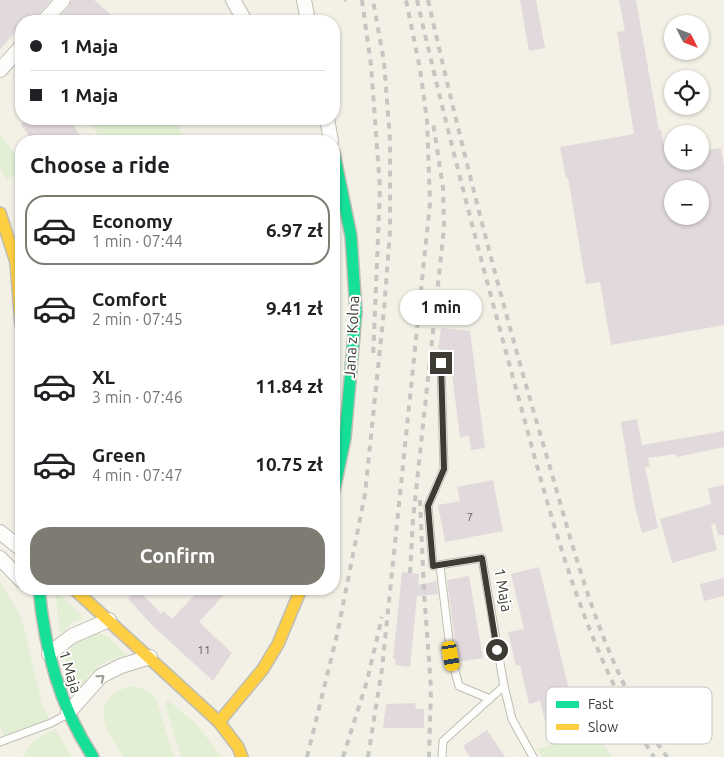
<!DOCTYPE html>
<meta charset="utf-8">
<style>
body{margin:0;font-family:Ubuntu,sans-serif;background:#f6f6f6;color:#202124;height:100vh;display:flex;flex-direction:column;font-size:19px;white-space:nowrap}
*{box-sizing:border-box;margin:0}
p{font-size:16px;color:#757577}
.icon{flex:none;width:28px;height:28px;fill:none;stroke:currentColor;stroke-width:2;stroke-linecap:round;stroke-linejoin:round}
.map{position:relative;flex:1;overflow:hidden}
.sheet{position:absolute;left:15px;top:135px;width:325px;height:460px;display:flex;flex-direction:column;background:#fff;border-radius:20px;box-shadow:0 1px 4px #0004}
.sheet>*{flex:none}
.guide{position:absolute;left:15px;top:15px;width:325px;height:110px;border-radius:20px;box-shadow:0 1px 4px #0004;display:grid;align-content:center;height:110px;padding:0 15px;background:#fff}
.needle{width:32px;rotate:132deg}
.controls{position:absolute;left:664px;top:15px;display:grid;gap:10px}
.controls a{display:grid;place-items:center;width:45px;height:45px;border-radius:50%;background:#fff;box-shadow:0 1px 4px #0004;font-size:25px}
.end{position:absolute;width:22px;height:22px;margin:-11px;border:6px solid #3d3b33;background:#fff;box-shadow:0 0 0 2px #fff}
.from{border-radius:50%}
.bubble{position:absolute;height:35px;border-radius:18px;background:#fff;box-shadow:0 1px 4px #0004;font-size:16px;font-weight:700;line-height:35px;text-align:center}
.car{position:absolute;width:15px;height:30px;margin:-15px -8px;border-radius:6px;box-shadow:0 0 4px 1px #0007;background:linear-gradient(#f5c518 24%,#345 0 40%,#f5c518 0 76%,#345 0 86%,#f5c518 0)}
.guide b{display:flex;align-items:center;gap:18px;height:48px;font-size:19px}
.guide b+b{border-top:1px solid #e0e0e0}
.guide i{width:12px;height:12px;background:#202124}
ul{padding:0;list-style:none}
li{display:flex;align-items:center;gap:15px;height:70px;margin:0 10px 8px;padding:0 5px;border:2px solid transparent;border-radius:20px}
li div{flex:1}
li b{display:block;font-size:19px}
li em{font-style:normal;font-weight:700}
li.active{border-color:#7d7b72}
li>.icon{width:45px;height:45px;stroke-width:1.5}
h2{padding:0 15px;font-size:22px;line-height:60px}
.primary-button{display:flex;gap:10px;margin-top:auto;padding:10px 15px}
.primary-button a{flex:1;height:58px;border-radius:20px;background:#7d7b72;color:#fff;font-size:20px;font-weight:700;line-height:58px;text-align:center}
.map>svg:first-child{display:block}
</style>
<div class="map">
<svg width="724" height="757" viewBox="0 0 724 757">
<rect width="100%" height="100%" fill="#f3f1e6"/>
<g fill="#e2efd4">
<path d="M88 119H173L187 141H102Z"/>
<path d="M0 133 21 163V170L7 180 0 169Z"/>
<path d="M0 582 21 617 42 704 51 723 4 740 0 725Z"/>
<path d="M55 590 84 618 73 622 60 634Z"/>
<path d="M97 633 106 635 126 655C99 663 91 670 77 695L65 658C72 644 82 638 97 633Z"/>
<path d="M135 686 152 693 156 699 174 757H124C117 746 106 732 104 719 100 700 118 687 135 686Z"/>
<path d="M168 700 196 724 222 757H181L165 703Z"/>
<path d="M55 729 72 757H23L34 740Z"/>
<path d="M595 731 612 757H542L537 749Z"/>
</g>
<g fill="#e1d9dc" fill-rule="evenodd">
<path d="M0 0H51L38 15 35 21H21V26L0 49Z"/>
<path d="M72 0H94L118 21H56L69 6Z"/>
<path d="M520 0H536L545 48 529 51Z"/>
<path d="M619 0H636L659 130H661L666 157 672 156V161H700V151L721 148 724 166V325L611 345 600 282 586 284 568 178H566L560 147 634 134 617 32 625 31ZM672 189H700V216H672Z"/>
<path d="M29 119H69L84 141H32L21 124Z"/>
<path d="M441 328 470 331 485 448 471 450 469 436 460 437 449 351 438 349Z"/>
<path d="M637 419 642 445 724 431V447L677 457 676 454 648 458 650 467H645L658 528 642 533 635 507 621 422Z"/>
<path d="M493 480 503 531 445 542 438 505 460 501 457 487Z"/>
<path d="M724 485V535H718L715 524 711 525 717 550 672 563 660 519 711 504 708 488Z"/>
<path d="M539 567 577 722 574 723 575 728 551 734 550 729H547L540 701 529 704 520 665 516 666 508 632 524 629 511 574Z"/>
<path d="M402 572 419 574 418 585 437 581 438 594 417 596 410 667 395 665 396 659H393Z"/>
<path d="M469 576 483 658 458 662 447 580Z"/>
<path d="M724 578V596L704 601 700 584Z"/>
<path d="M138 589 161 614 163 611 172 619 200 589H229L199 622 232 653 213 681 155 628 128 599Z"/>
<path d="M415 703 416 709H424V728H383L386 704Z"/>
<path d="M487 730 505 757H470L463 746Z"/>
</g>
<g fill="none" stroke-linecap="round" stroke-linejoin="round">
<defs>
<g id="lane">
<path d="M441 363 444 469 428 506 433 566 482 558 504 686 512 719 533 757"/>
<path d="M440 566 451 656 459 686 490 699"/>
<path d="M0 742 51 723 66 715"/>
<path d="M442 757 443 741 504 686"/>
</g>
<g id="street">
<path d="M233 0 245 21"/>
<path d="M304 0 308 21"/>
<path d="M44 21 63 0"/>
<path d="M0 70 21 47"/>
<path d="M327 119 331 141"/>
<path d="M0 532 21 549"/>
<path d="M0 558 21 580"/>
<path d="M49 654 72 636 109 620"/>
<path d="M68 713 101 676 121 666 150 657"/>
</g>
<g id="fast">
<path d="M334 153 351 236 356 312 345 438 334 491"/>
<path d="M39 589C45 650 59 705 93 757"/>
</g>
<g id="slow">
<path d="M0 213 16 262 21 325"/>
<path d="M74 589 219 722 238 747 242 757"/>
<path d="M219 722 263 669 278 644 301 589"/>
</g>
</defs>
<use href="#lane" stroke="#bfbdb4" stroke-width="9"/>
<use href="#street" stroke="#bfbdb4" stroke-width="16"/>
<use href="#fast" stroke="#bfbdb4" stroke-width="14"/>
<use href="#slow" stroke="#bfbdb4" stroke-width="14"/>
<use href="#lane" stroke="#fdfdfb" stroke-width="7"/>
<use href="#street" stroke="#fdfdfb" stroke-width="14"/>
<use href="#fast" stroke="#16e098" stroke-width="11"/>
<use href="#slow" stroke="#ffcf43" stroke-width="11"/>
<g stroke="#c5c5c2" stroke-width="4" stroke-dasharray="6 6" stroke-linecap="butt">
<path d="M345 0 346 1"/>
<path d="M362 0 371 65 380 188 373 359"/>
<path d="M417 0C448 135 483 269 520 403 553 525 585 650 654 757"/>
<path d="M428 0C463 154 502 306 547 457 577 560 603 669 667 757"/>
<path d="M420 500 424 592 431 688 429 757"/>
<path d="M410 573 413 519 444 228 443 188 433 122"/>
<path d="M307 757 337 635 365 494 384 310 390 231V140L384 62 373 0"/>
<path d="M343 757 367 681 382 617"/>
<path d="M368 757 382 669 430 203 427 120 420 69 406 0"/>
</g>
</g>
<defs><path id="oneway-chevron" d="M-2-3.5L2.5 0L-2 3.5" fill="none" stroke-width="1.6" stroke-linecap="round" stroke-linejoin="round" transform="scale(1.25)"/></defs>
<use stroke="#9d9c97" href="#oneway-chevron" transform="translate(101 678) rotate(-39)"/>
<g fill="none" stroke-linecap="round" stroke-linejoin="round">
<path stroke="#3d3b33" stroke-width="6" d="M441 363 444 469 428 506 433 566 482 558 497 650"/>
</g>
<g text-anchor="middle" stroke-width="4" stroke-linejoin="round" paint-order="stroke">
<g font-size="12" fill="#66625d">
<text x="470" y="521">7</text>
<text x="204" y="654">11</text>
</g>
<g font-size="15" fill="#3d3b33" stroke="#fff">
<text transform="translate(352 337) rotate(-87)" y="5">Jana z Kolna</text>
<text transform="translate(503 590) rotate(80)" y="5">1 Maja</text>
<text transform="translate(70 672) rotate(73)" y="5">1 Maja</text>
</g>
</g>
<rect x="546" y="687" width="166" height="57" rx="8" fill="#fff" stroke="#c5c4c2" stroke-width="1"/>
<rect x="556" y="701" width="23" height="7" fill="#16e098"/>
<rect x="556" y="724" width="23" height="6" fill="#ffcf43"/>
<g font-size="14" fill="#3d3b33">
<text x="588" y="709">Fast</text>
<text x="588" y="732">Slow</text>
</g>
</svg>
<div class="controls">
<a><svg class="needle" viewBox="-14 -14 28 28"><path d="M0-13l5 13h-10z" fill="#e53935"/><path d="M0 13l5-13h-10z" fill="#757577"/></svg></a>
<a><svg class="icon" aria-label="locate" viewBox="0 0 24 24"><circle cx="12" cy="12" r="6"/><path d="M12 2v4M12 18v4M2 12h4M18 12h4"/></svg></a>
<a>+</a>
<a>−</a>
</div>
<i class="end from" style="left:497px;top:650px"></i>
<i class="end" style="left:441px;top:363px"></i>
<div class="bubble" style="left:400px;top:290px;width:82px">1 min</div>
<i class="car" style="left:451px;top:656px;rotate:170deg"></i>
<div class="guide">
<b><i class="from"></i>1 Maja</b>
<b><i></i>1 Maja</b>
</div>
<section class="sheet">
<h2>Choose a ride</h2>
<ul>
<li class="active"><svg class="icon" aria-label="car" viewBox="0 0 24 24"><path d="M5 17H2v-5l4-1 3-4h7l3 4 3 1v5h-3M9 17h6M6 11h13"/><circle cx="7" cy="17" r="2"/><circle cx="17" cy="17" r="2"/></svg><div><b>Economy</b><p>1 min · 07:44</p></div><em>6.97 zł</em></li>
<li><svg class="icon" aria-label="car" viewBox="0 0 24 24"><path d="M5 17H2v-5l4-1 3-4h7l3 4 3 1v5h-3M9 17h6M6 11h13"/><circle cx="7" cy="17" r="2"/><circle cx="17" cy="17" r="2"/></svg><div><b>Comfort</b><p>2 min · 07:45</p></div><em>9.41 zł</em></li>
<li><svg class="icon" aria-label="car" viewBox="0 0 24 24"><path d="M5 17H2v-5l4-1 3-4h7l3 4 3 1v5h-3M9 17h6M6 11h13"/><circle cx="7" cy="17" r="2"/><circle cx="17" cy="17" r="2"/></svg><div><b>XL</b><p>3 min · 07:46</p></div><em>11.84 zł</em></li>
<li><svg class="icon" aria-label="car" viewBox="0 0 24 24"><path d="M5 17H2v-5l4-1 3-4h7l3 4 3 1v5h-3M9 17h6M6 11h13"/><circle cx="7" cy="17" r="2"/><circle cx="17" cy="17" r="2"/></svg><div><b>Green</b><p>4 min · 07:47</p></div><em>10.75 zł</em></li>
</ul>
<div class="primary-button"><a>Confirm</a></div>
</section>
</div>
